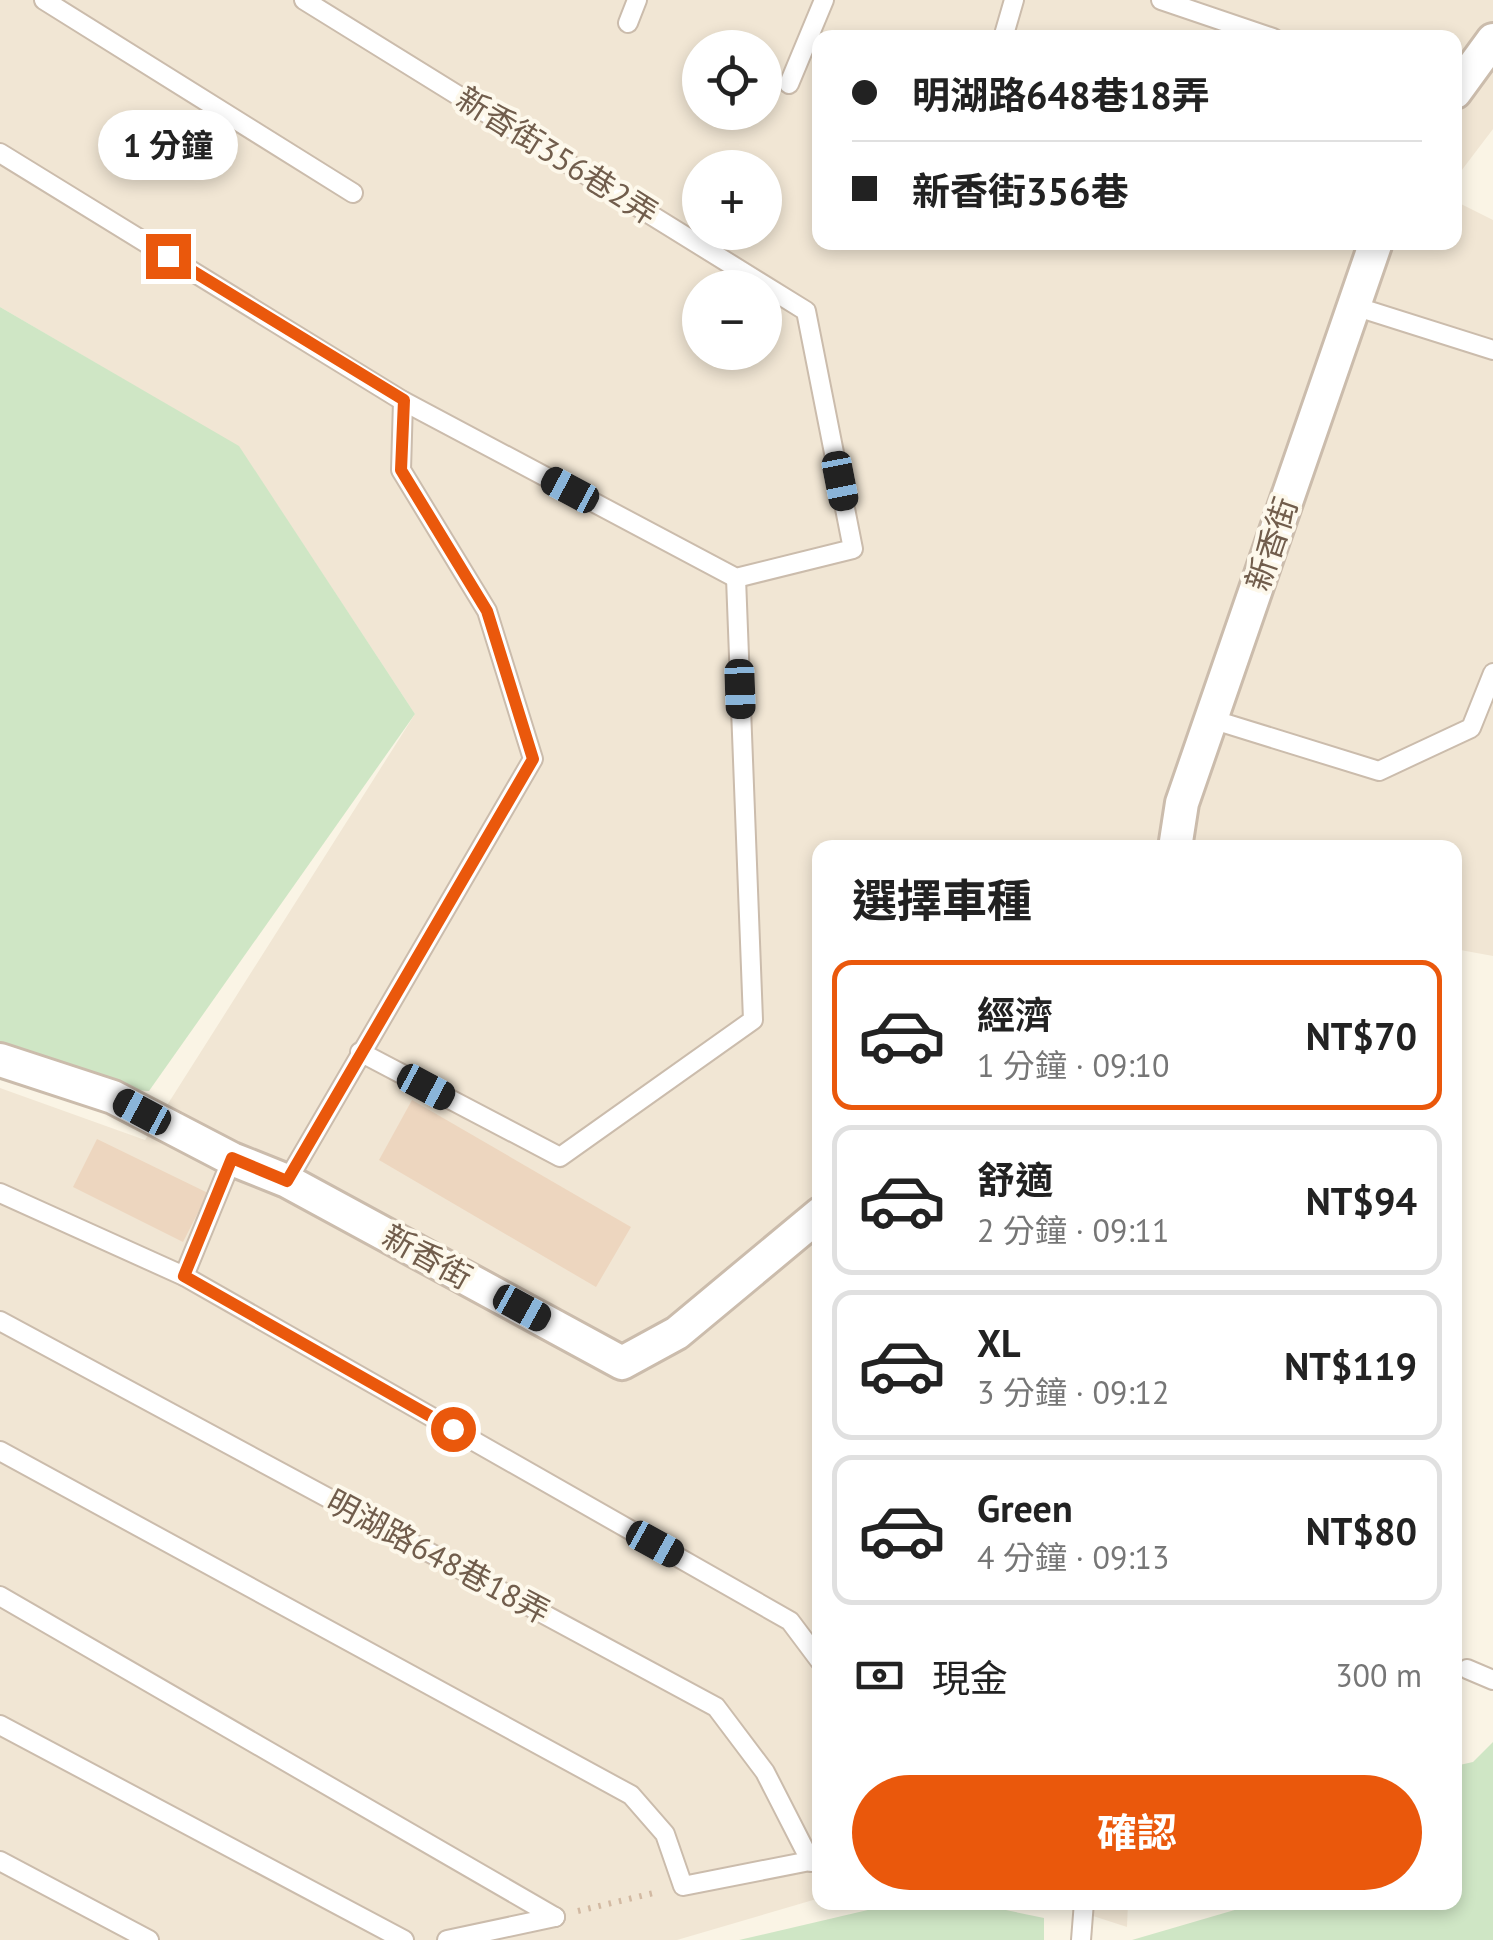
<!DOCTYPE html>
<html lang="zh-TW">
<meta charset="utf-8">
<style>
body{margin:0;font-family:"PT Sans","Noto Sans TC",sans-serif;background:#f2f2f2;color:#222;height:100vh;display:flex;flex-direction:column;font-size:38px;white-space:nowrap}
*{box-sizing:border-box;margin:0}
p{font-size:32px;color:#767676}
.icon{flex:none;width:55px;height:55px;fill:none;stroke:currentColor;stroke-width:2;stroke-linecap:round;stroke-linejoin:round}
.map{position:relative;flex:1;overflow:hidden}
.drawer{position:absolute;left:812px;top:840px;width:650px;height:1070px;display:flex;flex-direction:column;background:#fff;border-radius:20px;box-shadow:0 5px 15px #0003}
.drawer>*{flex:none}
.top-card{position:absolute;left:812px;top:30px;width:650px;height:220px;border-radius:20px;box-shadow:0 5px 15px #0003;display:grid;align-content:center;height:220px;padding:0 40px;background:#fff}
.fabs{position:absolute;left:682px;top:30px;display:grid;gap:20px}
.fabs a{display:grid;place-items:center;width:100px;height:100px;border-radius:50%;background:#fff;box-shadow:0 5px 15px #0003;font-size:50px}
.end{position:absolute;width:45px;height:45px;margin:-22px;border:12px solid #ea580c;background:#fff;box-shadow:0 0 0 5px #fff}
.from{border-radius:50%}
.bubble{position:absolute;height:70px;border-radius:35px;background:#fff;box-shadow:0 5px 15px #0003;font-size:32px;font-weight:700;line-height:70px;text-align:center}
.car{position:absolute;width:30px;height:60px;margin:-30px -15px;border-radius:12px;box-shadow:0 0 8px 2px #0007;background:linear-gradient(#222 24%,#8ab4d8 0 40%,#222 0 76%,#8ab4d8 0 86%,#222 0)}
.top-card b{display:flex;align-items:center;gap:35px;height:95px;font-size:38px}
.top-card b+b{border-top:2px solid #e0e0e0}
.top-card i{width:25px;height:25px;background:#222}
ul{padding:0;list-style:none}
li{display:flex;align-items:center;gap:30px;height:150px;margin:0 20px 15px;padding:0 20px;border:5px solid #e0e0e0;border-radius:20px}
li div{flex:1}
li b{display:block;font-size:38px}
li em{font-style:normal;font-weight:700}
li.active{border-color:#ea580c}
li>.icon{width:90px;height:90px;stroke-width:1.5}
h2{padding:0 40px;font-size:45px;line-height:120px}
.pay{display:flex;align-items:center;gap:25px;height:110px;padding:0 40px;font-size:38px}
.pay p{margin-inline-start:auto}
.cta{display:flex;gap:20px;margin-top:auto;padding:20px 40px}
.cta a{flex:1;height:115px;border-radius:60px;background:#ea580c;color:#fff;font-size:40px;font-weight:700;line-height:115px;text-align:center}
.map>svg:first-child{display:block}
</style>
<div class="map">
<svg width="1493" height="1940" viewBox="0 0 1493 1940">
<rect width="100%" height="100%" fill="#faf4e5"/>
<g fill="#f1e6d4" fill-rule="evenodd">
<path d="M0 0H1493V129L1455 179V38H820V242H1455V201L1493 220V956L1455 949V848H820V1898L677 1940H0V1088L145 1140 415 714 239 447 0 307ZM700 48H765V112H700ZM700 168H765V232H700ZM700 288H765V352H700Z"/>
<path d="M1053 1903H1128L1127 1927Z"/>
</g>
<g fill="#cfe6c5">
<path d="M0 307 239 446 415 714 149 1091 0 1080Z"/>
<path d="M1493 1742V1940H1132L1238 1909 1240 1903 1455 1902V1766L1473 1762Z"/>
<path d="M902 1902 972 1903 1044 1918V1940H739Z"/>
</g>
<g fill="#edd6bf">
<path d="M412 1100 631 1227 596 1287 379 1160Z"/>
<path d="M97 1139 208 1193 183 1242 73 1187Z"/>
</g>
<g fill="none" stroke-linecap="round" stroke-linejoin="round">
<defs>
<g id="service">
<path d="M44 0 353 193"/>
<path d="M304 0 806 311 853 549 736 578 403 401"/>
<path d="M1161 0 1273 38"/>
<path d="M628 23 637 0"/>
<path d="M1003 38 1014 0"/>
<path d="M789 84 824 0"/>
<path d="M0 153 403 401 401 470 487 611 533 759 287 1181"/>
<path d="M1354 306 1493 350"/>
<path d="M1211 719 1379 771 1471 728 1493 673"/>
<path d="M360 1052 560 1157 753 1020 736 578"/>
<path d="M0 1193 184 1276 790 1621 820 1661"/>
<path d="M184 1276 232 1159"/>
<path d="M0 1321 716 1707 765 1772 811 1862"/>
<path d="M0 1451 631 1795 665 1834 683 1886 820 1859"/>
<path d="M0 1596 555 1917"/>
<path d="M1467 1669 1493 1680"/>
<path d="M0 1725 404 1940"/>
<path d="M0 1861 149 1940"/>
<path d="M447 1940 555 1917"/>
<path d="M1081 1940 1084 1902"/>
</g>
<g id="minor">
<path d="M1455 92 1493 40"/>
<path d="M1175 848 1182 803 1376 242"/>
<path d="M0 1060 113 1097 232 1159 287 1181 622 1363 677 1333 820 1214"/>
</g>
</defs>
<use href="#service" stroke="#cbbcac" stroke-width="22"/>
<use href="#minor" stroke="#cbbcac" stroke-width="38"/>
<path stroke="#d2b9a2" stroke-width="6" stroke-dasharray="2.5 8" stroke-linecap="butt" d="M578 1911 658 1892"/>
<use href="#service" stroke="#fff" stroke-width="18"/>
<use href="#minor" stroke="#fff" stroke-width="32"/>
</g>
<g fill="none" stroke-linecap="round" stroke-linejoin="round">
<path stroke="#ea580c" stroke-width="12" d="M168 256 404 400 401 470 487 611 533 759 287 1181 232 1158 184 1276 453 1429"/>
</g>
<g text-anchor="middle" stroke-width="8" stroke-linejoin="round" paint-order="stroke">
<g font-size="32" fill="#715d4c" stroke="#fdf8eb">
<text transform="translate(557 156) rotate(32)" y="11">新香街356巷2弄</text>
<text transform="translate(1272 544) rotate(-71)" y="11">新香街</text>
<text transform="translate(427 1257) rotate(29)" y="11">新香街</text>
<text transform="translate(438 1557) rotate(28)" y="11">明湖路648巷18弄</text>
</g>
</g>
</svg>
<div class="fabs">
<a><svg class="icon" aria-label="locate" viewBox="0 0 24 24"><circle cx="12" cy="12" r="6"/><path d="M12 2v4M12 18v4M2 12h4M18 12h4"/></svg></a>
<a>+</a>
<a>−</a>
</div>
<i class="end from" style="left:453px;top:1429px"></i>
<i class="end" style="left:168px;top:256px"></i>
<div class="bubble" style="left:98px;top:110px;width:140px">1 分鐘</div>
<i class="car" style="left:840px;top:481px;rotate:169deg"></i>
<i class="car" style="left:570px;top:490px;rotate:298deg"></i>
<i class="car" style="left:740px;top:689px;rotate:178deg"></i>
<i class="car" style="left:426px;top:1087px;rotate:118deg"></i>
<i class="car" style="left:142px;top:1112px;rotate:298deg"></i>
<i class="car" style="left:522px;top:1308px;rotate:119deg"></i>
<i class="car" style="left:655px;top:1544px;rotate:119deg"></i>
<div class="top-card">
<b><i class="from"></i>明湖路648巷18弄</b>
<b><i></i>新香街356巷</b>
</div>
<section class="drawer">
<h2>選擇車種</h2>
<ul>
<li class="active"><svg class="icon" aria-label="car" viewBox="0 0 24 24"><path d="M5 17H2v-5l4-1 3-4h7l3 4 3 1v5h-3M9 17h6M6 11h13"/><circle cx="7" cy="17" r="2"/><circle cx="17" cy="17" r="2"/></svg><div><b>經濟</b><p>1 分鐘 · 09:10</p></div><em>NT$70</em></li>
<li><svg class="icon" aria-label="car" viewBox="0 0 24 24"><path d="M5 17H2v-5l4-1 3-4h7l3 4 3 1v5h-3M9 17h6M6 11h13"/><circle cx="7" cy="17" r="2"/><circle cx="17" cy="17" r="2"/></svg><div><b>舒適</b><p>2 分鐘 · 09:11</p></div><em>NT$94</em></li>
<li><svg class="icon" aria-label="car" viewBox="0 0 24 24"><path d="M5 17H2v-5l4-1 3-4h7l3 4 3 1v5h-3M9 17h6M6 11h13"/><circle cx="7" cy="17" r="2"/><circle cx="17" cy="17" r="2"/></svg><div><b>XL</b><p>3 分鐘 · 09:12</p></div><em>NT$119</em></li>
<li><svg class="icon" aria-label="car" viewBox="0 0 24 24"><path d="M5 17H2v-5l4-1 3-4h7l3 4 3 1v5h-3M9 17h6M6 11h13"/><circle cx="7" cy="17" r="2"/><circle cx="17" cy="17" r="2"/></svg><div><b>Green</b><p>4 分鐘 · 09:13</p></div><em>NT$80</em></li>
</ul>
<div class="pay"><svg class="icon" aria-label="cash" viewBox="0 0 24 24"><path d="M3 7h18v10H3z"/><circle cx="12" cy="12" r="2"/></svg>現金<p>300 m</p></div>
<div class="cta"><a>確認</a></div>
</section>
</div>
